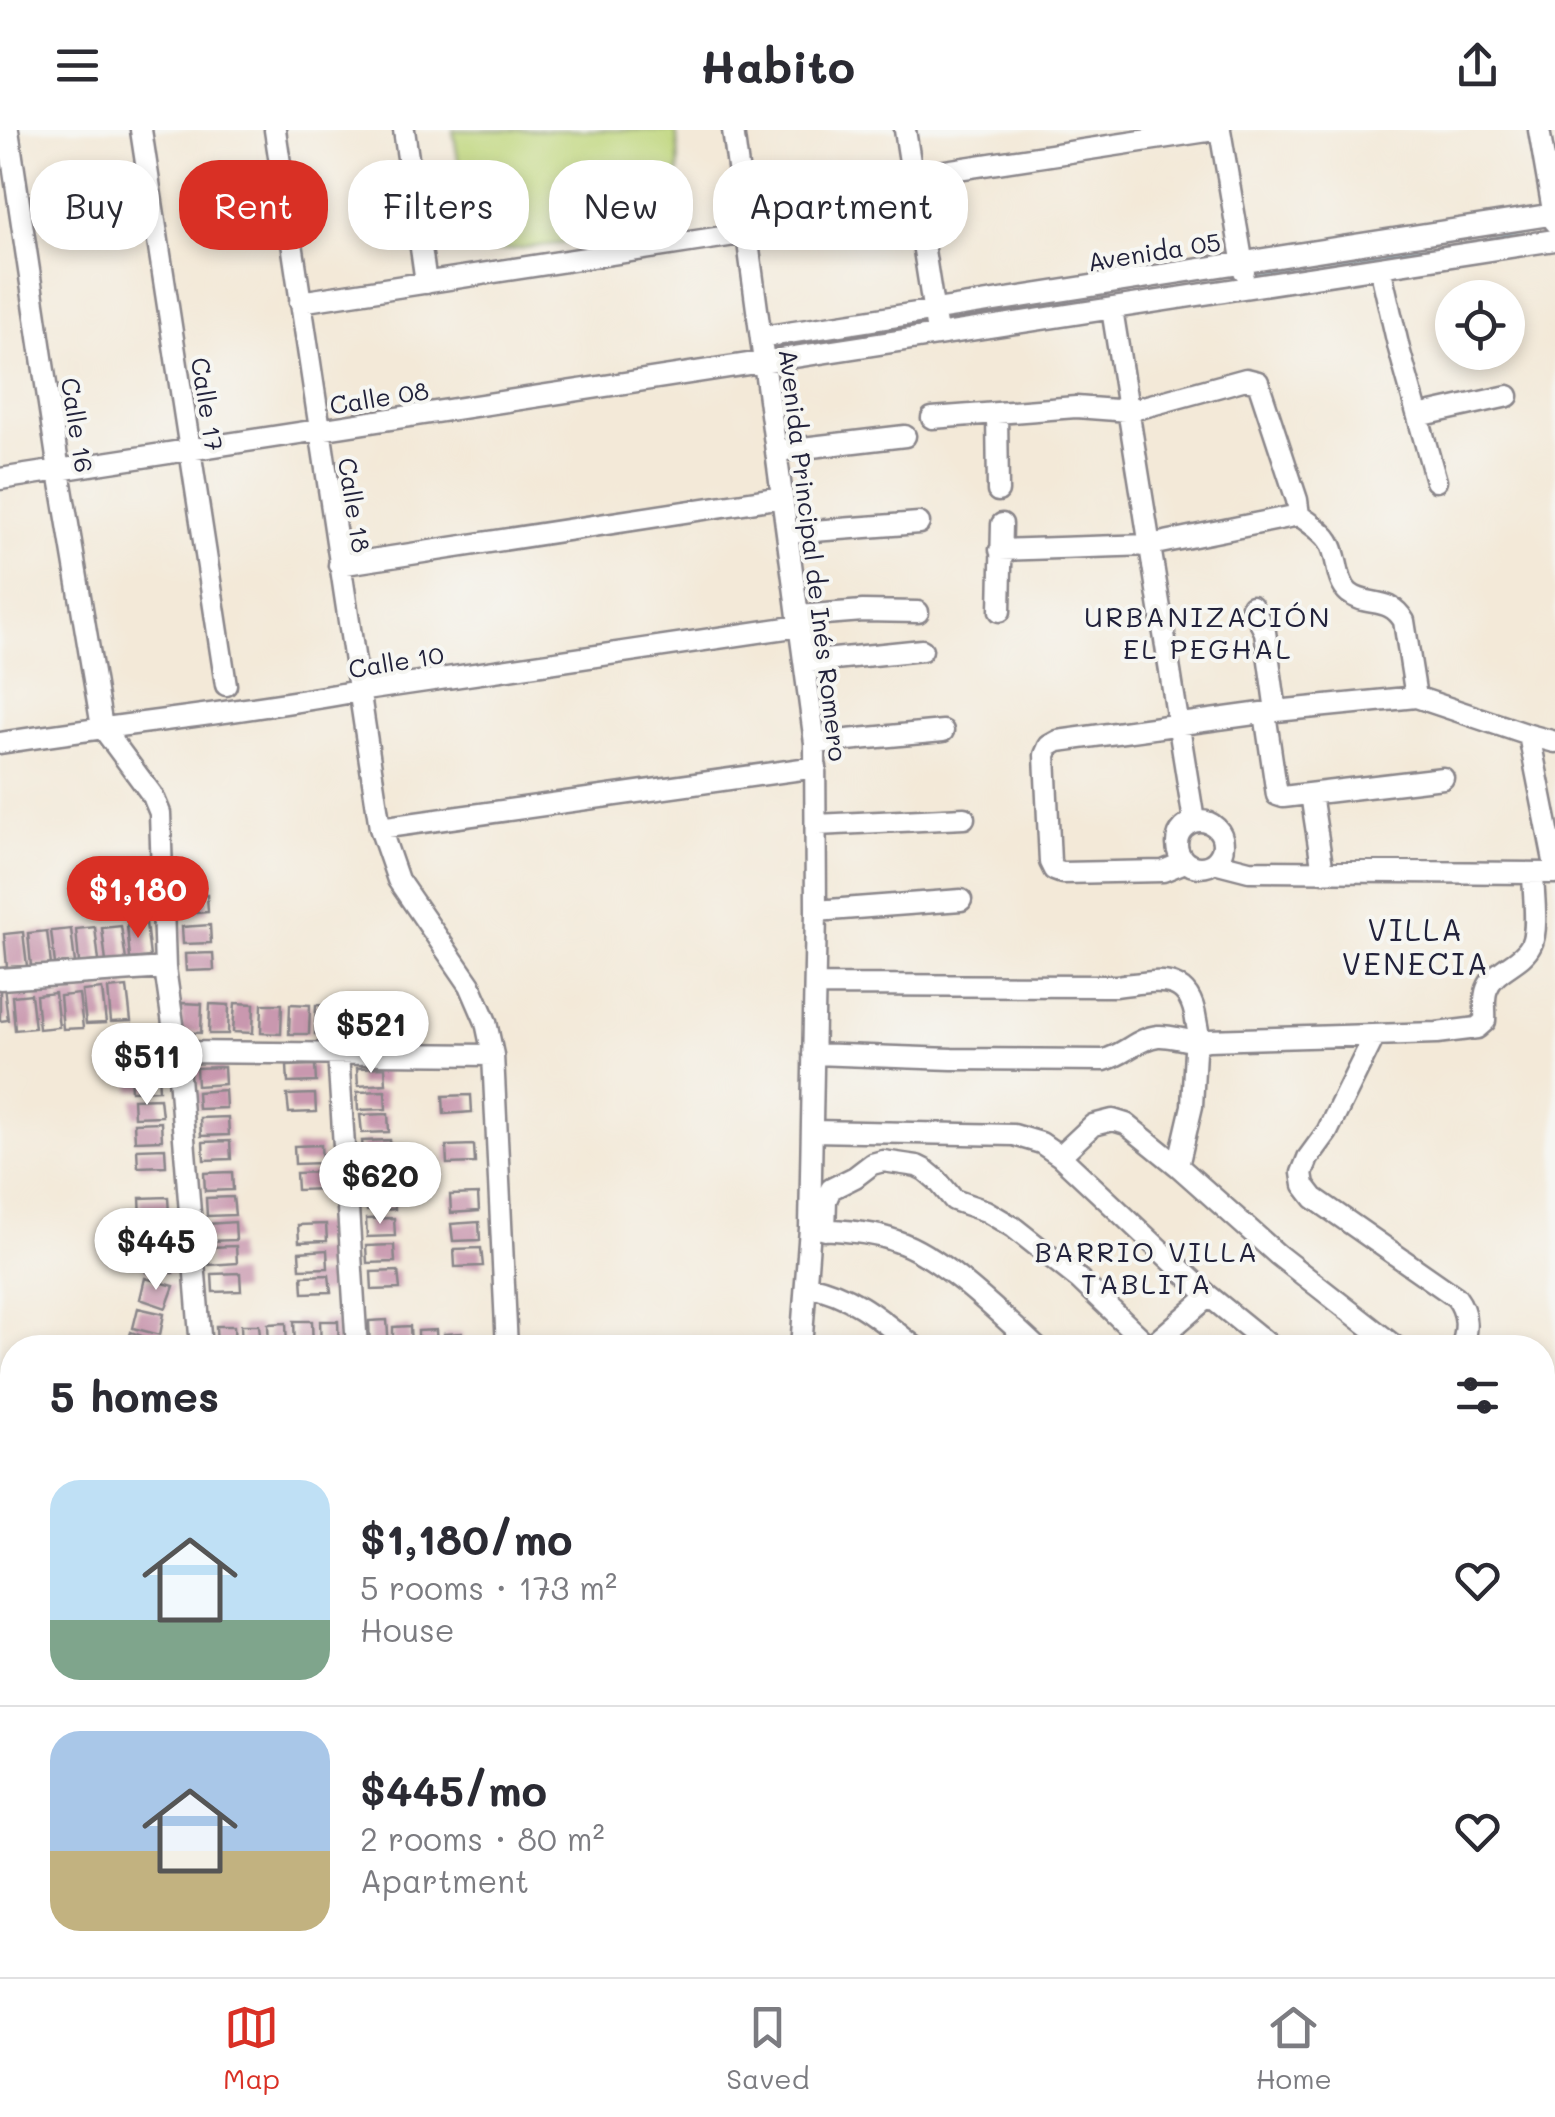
<!DOCTYPE html>
<html lang="en">
<head>
<meta charset="utf-8">
<style>
  :root { --surface:#fff; --page:#f2f2f3; --text:#2b2b33; --muted:#7c7c81; --line:#e1e1e2; --accent:#d93025 }
  body { margin:0; font-family:Mali,sans-serif; background:var(--page); color:var(--text); height:100vh; display:flex; flex-direction:column; font-size:38px; white-space:nowrap }
  * { box-sizing:border-box; margin:0 }
  p { font-size:32px; color:var(--muted) }
  .icon { flex:none; width:55px; height:55px; fill:none; stroke:currentColor; stroke-width:2; stroke-linecap:round; stroke-linejoin:round }
  .map { position:relative; flex:1; overflow:hidden }
  .panel { position:absolute; left:0px; top:1205px; width:1555px; height:642px; display:flex; flex-direction:column; background:var(--surface); border-radius:40px 40px 0 0; box-shadow:0 5px 15px #0003 }
  .panel>* { flex:none }
  .hud { position:absolute; left:30px; top:30px; width:1000px; height:90px; display:flex; gap:20px }
  .fabs { position:absolute; left:1435px; top:150px; display:grid; gap:20px }
  .fabs a { display:grid; place-items:center; width:90px; height:90px; border-radius:50%; background:var(--surface); box-shadow:0 5px 15px #0003; font-size:50px }
  .price { position:absolute; translate:-50% -85px; padding:0 22px; border-radius:35px; background:#fff; color:#222; font-size:32px; line-height:65px; filter:drop-shadow(0 2px 5px #0008) }
  .price::after { content:''; position:absolute; left:50%; top:60px; width:30px; height:22px; margin-left:-15px; background:inherit; clip-path:polygon(0 0,100% 0,50% 100%) }
  .price.selected { background:var(--accent); color:#fff }
  ul { padding:0; list-style:none }
  li { display:flex; align-items:center; gap:30px; height:250px; padding:0 50px }
  li+li { border-top:2px solid var(--line) }
  li span { display:grid; place-items:center; flex:none; width:280px; height:200px; border-radius:30px; color:#555 }
  li>.icon { margin-inline-start:auto }
  span .icon { width:120px; height:120px; fill:#fffc; stroke-width:1 }
  li b { font-size:42px }
  h2 { display:flex; justify-content:space-between; align-items:center; height:120px; padding:0 50px; font-size:42px }
  .pill { padding:0 35px; border-radius:40px; background:var(--surface); box-shadow:0 5px 15px #0003; font-size:35px; line-height:90px }
  .pill.selected { background:var(--accent); color:#fff }
  header { display:flex; justify-content:space-between; align-items:center; height:130px; padding:0 50px; background:var(--surface); font-size:45px; font-weight:700 }
  .tab-bar { display:flex; justify-content:space-around; align-items:center; height:140px; border-top:2px solid var(--line); background:var(--surface); font-size:28px; color:var(--muted) }
  .tab-bar a { display:grid; justify-items:center; gap:5px }
  .tab-bar .selected { color:var(--accent) }
  .map>svg:first-child { display:block }
</style>
</head>
<body>
<header><svg class="icon" aria-label="menu" viewBox="0 0 24 24"><path d="M4 6h16M4 12h16M4 18h16"/></svg>Habito<svg class="icon" aria-label="share" viewBox="0 0 24 24"><path d="M12 15V3M7 8l5-5 5 5M5 13v7h14v-7"/></svg></header>
<div class="map">
<svg width="1555" height="1847" viewBox="0 0 1555 1847">
  <rect width="100%" height="100%" fill="#f6f6f2"/>
  <filter id="ink" filterUnits="userSpaceOnUse"><feTurbulence type="fractalNoise" baseFrequency=".01" numOctaves="2"/><feDisplacementMap in="SourceGraphic" scale="20" xChannelSelector="R" yChannelSelector="G"/><feConvolveMatrix kernelMatrix="1 2 1 2 8 2 1 2 1" color-interpolation-filters="sRGB"/></filter>
  <filter id="wash" filterUnits="userSpaceOnUse"><feTurbulence type="fractalNoise" baseFrequency=".0048" numOctaves="4" result="noise"/><feDisplacementMap in="SourceGraphic" scale="40" xChannelSelector="R" yChannelSelector="G"/><feGaussianBlur stdDeviation="2.25" result="paint"/><feColorMatrix in="noise" values="0 0 0 0 0 0 0 0 0 0 0 0 0 0 0 0 0 1.4 0 .05"/><feComposite in="paint" operator="in"/></filter>
  <g filter="url(#wash)">
    <rect width="100%" height="100%" fill="#f3e9d8"/>
    <!-- grass -->
    <path fill="#bed579" stroke="#707c5a" stroke-width="2.5" d="M453,0H676C681,34 682,81 645,99C625,109 599,109 576,112C542,116 508,120 474,123Z"/>
    <g fill="none" stroke-linecap="round" stroke-linejoin="round">
      <!-- stream -->
      <path stroke="#43a9c3" stroke-width="5" d="M1435,115L1535,100
        M1386,123L1430,116
        M1263,144L1381,124
        M1180,157L1223,150
        M1130,164L1174,157
        M1037,178L1124,164
        M956,191L1031,179
        M793,217L917,198
        M0,1563L12,1556
        M1537,1835L1555,1843"/>
    </g>
    <g id="blocks">
      <!-- building -->
      <path fill="#c998af" d="M207,765L208,782L180,784L179,766Z
        M146,793L150,827L130,829L127,795Z
        M210,795L211,813L183,814L182,797Z
        M121,796L126,830L106,832L102,798Z
        M95,797L99,831L79,833L76,799Z
        M71,799L75,833L55,834L51,801Z
        M47,801L51,835L31,836L28,803Z
        M23,802L27,836L7,837L4,804Z
        M213,823L214,840L186,841L185,824Z
        M4,856L8,890L0,891V857Z
        M127,857L131,891L111,892L108,859Z
        M102,859L106,893L86,894L82,861Z
        M55,863L59,897L39,899L36,865Z
        M31,864L35,898L15,900L12,866Z
        M79,864L83,898L63,899L60,866Z
        M182,873L202,874L201,903L181,902Z
        M235,873L254,874L253,903L233,902Z
        M210,874L229,875L228,904H209Z
        M262,874H282L281,904L261,903Z
        M290,874L310,875L309,904H289Z
        M316,875L335,876L334,905L315,904Z
        M375,879L395,880L393,909L374,908Z
        M156,916L158,934L130,935L129,917Z
        M315,935L316,952L288,953L287,936Z
        M224,937L225,954L197,956L196,938Z
        M385,937L386,954L358,956L357,938Z
        M158,942L159,960L131,961L130,943Z
        M225,960L226,978L198,979L197,962Z
        M385,961L386,979L358,980L357,962Z
        M315,964L316,982L289,983L287,965Z
        M471,965L472,982L444,984L443,966Z
        M160,968L162,986L134,987L133,969Z
        M388,984L389,1002L362,1003L360,985Z
        M228,987L229,1005L201,1006L200,988Z
        M161,992L162,1010L135,1011L134,993Z
        M390,1010L391,1027L364,1028L362,1011Z
        M230,1011L231,1029L204,1030L203,1012Z
        M321,1015L322,1033L295,1034L294,1016Z
        M474,1015L475,1033L447,1034L446,1016Z
        M165,1018L166,1036L138,1037L137,1019Z
        M391,1036L392,1053L365,1055L364,1037Z
        M232,1042L233,1060L205,1061L204,1043Z
        M324,1042L325,1059L297,1060L296,1043Z
        M394,1062L395,1079L367,1081L366,1063Z
        M478,1064L479,1081L451,1083L450,1065Z
        M168,1067L169,1085L141,1086L140,1068Z
        M233,1067L235,1085L207,1086L206,1068Z
        M394,1088L395,1106L367,1107L366,1089Z
        M170,1090L171,1108L144,1109L142,1091Z
        M235,1092L236,1110L208,1111L207,1094Z
        M479,1092L480,1110L453,1111L451,1094Z
        M326,1094L327,1111L299,1112L298,1095Z
        M394,1115L395,1132L367,1133L366,1116Z
        M236,1116L237,1133L209,1135L208,1117Z
        M481,1118L483,1136L455,1137L454,1119Z
        M172,1120L173,1143L146,1142L145,1121Z
        M327,1120L328,1138L300,1139L299,1122Z
        M398,1141L400,1159L372,1160L371,1142Z
        M240,1143L241,1161L213,1162L212,1144Z
        M329,1145L331,1162L303,1163L302,1146Z
        M145,1148L174,1156L166,1178L140,1169Z
        M138,1178L164,1184L160,1205L133,1198Z
        M387,1190L389,1218H370L369,1191Z
        M294,1191H312L313,1218H295Z
        M320,1191H338L339,1218H321Z
        M286,1193L287,1218H269L268,1194Z
        M241,1195H259L261,1218H242Z
        M216,1196H234L235,1218H217Z
        M410,1196L411,1218H393V1197Z
        M436,1200L437,1218H418V1201Z
        M131,1202L158,1212L157,1218H126Z
        M462,1203V1218H444V1204Z
        M469,1210H487V1218H469Z"/>
    </g>
  </g>
  <g filter="url(#ink)">
    <use href="#blocks" fill-opacity="0" stroke="#8a868a" stroke-width="2.5"/>
    <g fill="none" stroke-linecap="round" stroke-linejoin="round">
      <!-- minor casing -->
      <g stroke="#8a868a" stroke-width="25">
        <path id="minor" d="M8,0L59,341L102,597L153,666L160,683L165,838L177,922L201,1218
          M141,0L226,555
          M275,0L380,698L398,750L470,855L486,892L493,925L507,1218
          M404,0L426,153
          M733,0L815,613L816,781L810,1098L801,1218
          M905,0L936,196
          M1220,0L1244,141
          M1539,0L1555,92
          M912,46L1214,0
          M1380,137L1399,219L1436,351
          M300,172L748,103
          M1112,179L1194,691
          M762,207L1555,84
          M997,283L998,361
          M1418,286L1508,266
          M932,288L1076,277L1129,281L1246,249L1258,252L1297,370L1299,385C1309,393 1322,400 1329,411C1339,426 1335,451 1349,463C1367,478 1389,465 1404,491L1416,567
          M777,321L905,306
          M0,349L1555,110
          M787,403L919,393
          M1000,420L1150,415L1299,385
          M339,435L782,367
          M1252,476L1265,502L1276,581
          M1000,481L1002,394
          M799,486L863,481L918,482
          M805,532L922,520
          M1265,583L1277,665L1283,667L1443,648
          M1529,605L1555,736
          M0,613C119,594 240,583 358,561L800,496
          M815,613L943,601
          M1311,664L1323,742
          M1177 714a23 23 0 1 1 46 0a23 23 0 1 1-46 0Z
          M816,695L964,688
          M380,698L816,637
          M1185,732L1163,741L1062,743L1054,740L1050,732L1045,625L1049,616L1058,611L1276,581L1416,567L1529,605L1555,612
          M1214,732L1249,741L1555,743
          M816,781L961,770
          M0,849L165,838
          M815,855L1116,856C1155,852 1189,840 1196,890C1198,901 1201,910 1195,921L1192,976L1178,1036
          M1375,905L1327,1002L1308,1028L1302,1043L1304,1055L1314,1068L1456,1167C1468,1183 1468,1199 1461,1218
          M177,922L493,925
          M338,923L357,1218
          M813,924L952,929L1104,930C1124,925 1138,908 1158,906C1176,905 1192,915 1208,910L1437,903L1477,898L1485,891C1486,881 1483,869 1487,859C1495,838 1522,834 1531,815C1539,799 1533,762 1533,743
          M812,1001L1014,1005L1041,1013L1060,1026L1209,1166L1273,1218
          M1060,1026L1093,995L1113,990L1126,994L1178,1036L1278,1125L1397,1218
          M812,1098C840,1101 869,1101 896,1111C942,1126 1000,1184 1037,1218
          M825,1100L826,1070L831,1059L855,1047L872,1034L883,1031L917,1036L925,1040L937,1050L954,1070L986,1081L1013,1097L1080,1150L1151,1218
          M807,1155C854,1165 880,1189 916,1218
          M1149,1218L1209,1166
          M0,1451L12,1441
          M1542,1617L1555,1618
          M1542,1694L1555,1695
          M0,1811L12,1817
          M49,1835L75,1847
          M730,1835L756,1847
          M1397,1835L1422,1847
          M389,1847L395,1835
          M588,1847L594,1835
          M943,1847L949,1835
          M1120,1847L1126,1835
          M1296,1847L1301,1835"/>
      </g>
      <!-- minor -->
      <use href="#minor" stroke="#fff" stroke-width="20"/>
    </g>
  </g>
  <g text-anchor="middle" dominant-baseline="central" stroke-width="8" stroke-linejoin="round" paint-order="stroke">
    <!-- street labels -->
    <g font-size="25" fill="#22223b" stroke="#f6f6f2">
      <text transform="translate(1154 121) rotate(-9)">Avenida 05</text>
      <text transform="translate(379 267) rotate(-9)">Calle 08</text>
      <text transform="translate(208 274) rotate(81)">Calle 17</text>
      <text transform="translate(78 295) rotate(81)">Calle 16</text>
      <text transform="translate(355 375) rotate(81)">Calle 18</text>
      <text transform="translate(814 425) rotate(83)">Avenida Principal de Inés Romero</text>
      <text transform="translate(396 531) rotate(-9)">Calle 10</text>
    </g>
    <!-- neighbourhood labels -->
    <g font-size="28" letter-spacing="2.5" fill="#22223b" stroke="#f6f6f2">
      <text x="1208" y="486">URBANIZACIÓN<tspan x="1208" dy="32">EL PEGHAL</tspan></text>
      <text x="1147" y="1121">BARRIO VILLA<tspan x="1147" dy="32">TABLITA</tspan></text>
    </g>
    <!-- quarter labels -->
    <g font-size="30" letter-spacing="2.5" fill="#22223b" stroke="#f6f6f2">
      <text x="1416" y="799">VILLA<tspan x="1416" dy="34">VENECIA</tspan></text>
    </g>
  </g>
</svg>
<div class="fabs">
<a><svg class="icon" aria-label="locate" viewBox="0 0 24 24"><circle cx="12" cy="12" r="6"/><path d="M12 2v4M12 18v4M2 12h4M18 12h4"/></svg></a>
</div>
<b class="price selected" style="left:138px;top:811px">$1,180</b>
<b class="price" style="left:371px;top:946px">$521</b>
<b class="price" style="left:147px;top:978px">$511</b>
<b class="price" style="left:380px;top:1097px">$620</b>
<b class="price" style="left:156px;top:1163px">$445</b>
<div class="hud">
<a class="pill">Buy</a>
<a class="pill selected">Rent</a>
<a class="pill">Filters</a>
<a class="pill">New</a>
<a class="pill">Apartment</a>
</div>
<section class="panel">
<h2>5 homes<svg class="icon" aria-label="filters" viewBox="0 0 24 24"><path d="M4 7h16M4 17h16"/><circle cx="9" cy="7" r="2"/><circle cx="15" cy="17" r="2"/></svg></h2>
<ul>
<li><span style="background:linear-gradient(#bfe0f5 70%,#7fa58c 0)"><svg class="icon" aria-label="home" viewBox="0 0 24 24"><path d="M3 11l9-7 9 7M6 9v11h12V9"/></svg></span><div><b>$1,180/mo</b><p>5 rooms · 173 m²</p><p>House</p></div><svg class="icon" aria-label="heart" viewBox="0 0 24 24"><path d="M12 20l-8-8c-3-5 5-10 8-4 3-6 11-1 8 4z"/></svg></li>
<li><span style="background:linear-gradient(#a9c7e8 60%,#c2b280 0)"><svg class="icon" aria-label="home" viewBox="0 0 24 24"><path d="M3 11l9-7 9 7M6 9v11h12V9"/></svg></span><div><b>$445/mo</b><p>2 rooms · 80 m²</p><p>Apartment</p></div><svg class="icon" aria-label="heart" viewBox="0 0 24 24"><path d="M12 20l-8-8c-3-5 5-10 8-4 3-6 11-1 8 4z"/></svg></li>
</ul>
</section>
</div>
<nav class="tab-bar">
<a class="selected"><svg class="icon" aria-label="map" viewBox="0 0 24 24"><path d="M3 6l6-2 6 2 6-2v14l-6 2-6-2-6 2zM9 4v14M15 6v14"/></svg>Map</a>
<a><svg class="icon" aria-label="saved" viewBox="0 0 24 24"><path d="M7 4h10v16l-5-4-5 4z"/></svg>Saved</a>
<a><svg class="icon" aria-label="home" viewBox="0 0 24 24"><path d="M3 11l9-7 9 7M6 9v11h12V9"/></svg>Home</a>
</nav>
</body>
</html>
